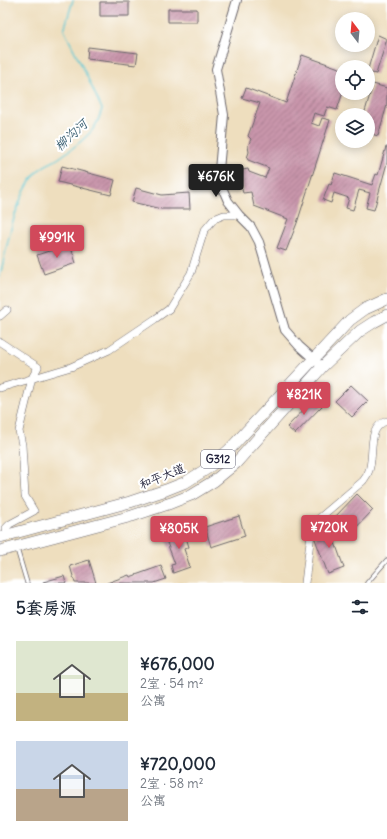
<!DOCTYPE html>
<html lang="zh">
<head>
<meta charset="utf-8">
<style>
  :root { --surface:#fff; --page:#f6f6f7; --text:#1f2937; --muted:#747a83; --accent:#d1495b }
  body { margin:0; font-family:Delius,"LXGW WenKai TC",sans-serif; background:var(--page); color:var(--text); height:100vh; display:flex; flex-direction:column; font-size:15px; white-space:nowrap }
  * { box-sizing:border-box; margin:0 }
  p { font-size:13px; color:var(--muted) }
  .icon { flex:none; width:22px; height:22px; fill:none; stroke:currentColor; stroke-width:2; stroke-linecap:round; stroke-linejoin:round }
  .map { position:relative; height:583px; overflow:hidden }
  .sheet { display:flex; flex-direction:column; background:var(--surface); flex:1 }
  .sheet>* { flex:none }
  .needle { width:26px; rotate:344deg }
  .controls { position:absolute; left:335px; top:12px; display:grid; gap:8px }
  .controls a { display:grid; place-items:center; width:40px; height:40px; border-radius:50%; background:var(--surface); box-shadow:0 2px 10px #0003; font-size:20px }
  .price { position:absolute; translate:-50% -34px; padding:0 9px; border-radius:4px; background:var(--accent); color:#fff; font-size:13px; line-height:26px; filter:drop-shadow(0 1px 2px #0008) }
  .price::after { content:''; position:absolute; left:50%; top:24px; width:12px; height:9px; margin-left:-6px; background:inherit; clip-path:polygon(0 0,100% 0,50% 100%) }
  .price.on { background:#222; color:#fff }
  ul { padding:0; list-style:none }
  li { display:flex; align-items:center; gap:12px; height:100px; padding:0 16px }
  li span { display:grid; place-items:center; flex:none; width:112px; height:80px; border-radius:0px; color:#555 }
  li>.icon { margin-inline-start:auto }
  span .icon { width:48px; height:48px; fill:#fffc; stroke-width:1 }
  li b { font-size:17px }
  h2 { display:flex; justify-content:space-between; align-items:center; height:48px; padding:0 16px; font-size:17px }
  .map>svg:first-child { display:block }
</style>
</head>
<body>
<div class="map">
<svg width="387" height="583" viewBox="0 0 387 583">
  <defs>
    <pattern id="building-hatch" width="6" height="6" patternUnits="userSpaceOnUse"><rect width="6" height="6" fill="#c995ab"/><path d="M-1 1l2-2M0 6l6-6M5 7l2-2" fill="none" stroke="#a3798c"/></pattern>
  </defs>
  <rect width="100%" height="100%" fill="#fff"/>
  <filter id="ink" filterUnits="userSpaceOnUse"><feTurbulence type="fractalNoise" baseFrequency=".025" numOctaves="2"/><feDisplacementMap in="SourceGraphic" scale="8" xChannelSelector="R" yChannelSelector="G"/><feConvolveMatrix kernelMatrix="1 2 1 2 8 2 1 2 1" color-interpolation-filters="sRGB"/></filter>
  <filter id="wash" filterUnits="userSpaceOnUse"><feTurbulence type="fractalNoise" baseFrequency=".012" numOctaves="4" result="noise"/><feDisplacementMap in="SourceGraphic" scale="16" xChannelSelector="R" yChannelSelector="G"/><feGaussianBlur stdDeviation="0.9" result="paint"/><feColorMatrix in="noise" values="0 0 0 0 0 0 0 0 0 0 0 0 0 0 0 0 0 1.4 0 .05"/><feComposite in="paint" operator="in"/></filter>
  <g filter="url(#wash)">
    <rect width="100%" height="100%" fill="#eedebe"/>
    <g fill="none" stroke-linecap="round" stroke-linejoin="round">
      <!-- stream -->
      <path stroke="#5cc8d3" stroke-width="1.5" d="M0,276C8,243 14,200 36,173C44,164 50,164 59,158C69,151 89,137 95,126C98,122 100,115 102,109L84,70L64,30L73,0"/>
    </g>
    <g id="blocks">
      <!-- building -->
      <path fill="url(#building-hatch)" d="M100,2H129V16H100Z
        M168,9H197V22H168Z
        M378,35L387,39L376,74L368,72V69Z
        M88,47L138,53L136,65L87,59Z
        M302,55L342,69V95L337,110L327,107L324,116L314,113L311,123L319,126L322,118L330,120L297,223L286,251L277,248L288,219L254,206L251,192L243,193L237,171L248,169L249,172L265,178L269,168L248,160L247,158L249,152L248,146L251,139L248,136L260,103L242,98L246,88L286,103Z
        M373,84L387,88V105L378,136L368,133V115H364Z
        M386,147H387V163L374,210L366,208L370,193L359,190L353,210L346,208L349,198L334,193L331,203L323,200L329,184L331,185L335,173L372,185L376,174L378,175Z
        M62,166L115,180L111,195L58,182Z
        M136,188L162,195L189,193L190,209H161L132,202Z
        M70,244L76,263L44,274L37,255Z
        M351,385L368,401L352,417L335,401Z
        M314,399L322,406L295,434L287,427Z
        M357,494L373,510L350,534L334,518Z
        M239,516L245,536L211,547L205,527Z
        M327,520L344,568L328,574L315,539L316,536L322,533L319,527L320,524Z
        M183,528L189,547L184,549L190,567L173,573L171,565L175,564L166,540L174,537L172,532Z
        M89,560L96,583H75L70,566Z
        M161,566L166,579L154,583H107L129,575L130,577Z
        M64,576L66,583H43V582Z"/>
    </g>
  </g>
  <g filter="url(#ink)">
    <use href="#blocks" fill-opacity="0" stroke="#696469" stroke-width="1"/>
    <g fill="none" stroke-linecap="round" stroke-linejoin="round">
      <!-- service casing -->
      <g stroke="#696469" stroke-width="5">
        <path id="service" d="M17,549L27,583
          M367,583L387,560"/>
      </g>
      <!-- minor casing -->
      <g stroke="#696469" stroke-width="8">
        <path id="minor" d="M0,316L7,310
          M0,342L38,367L32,378L19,431L22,445L25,496L34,511L10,524L6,528L8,535
          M0,388L71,367L109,350L155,319L169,309L191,273L204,231L214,219L224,215H239
          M305,583L311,533L316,521L363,481C364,479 367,476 368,473C376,457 365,427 387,421"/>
      </g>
      <!-- tertiary casing -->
      <g stroke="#696469" stroke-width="10">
        <path id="tertiary" d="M237,0L216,69L224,115L219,170L221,185L228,201L239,215L251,227L259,242L285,330L299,346L317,362"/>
      </g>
      <!-- trunk casing -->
      <g stroke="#696469" stroke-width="12">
        <path id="trunk" d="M0,537L130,502L166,490L186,482L208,468L229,450L350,320L365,309L387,299
          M0,551L132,516L171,503L191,495L214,481L236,463L322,367L360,331L374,322L387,315"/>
      </g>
      <!-- service -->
      <use href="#service" stroke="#fff" stroke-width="3.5"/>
      <!-- minor -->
      <use href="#minor" stroke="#fff" stroke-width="7"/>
      <!-- tertiary -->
      <use href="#tertiary" stroke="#fff" stroke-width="8"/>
      <!-- trunk -->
      <use href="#trunk" stroke="#fff" stroke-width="11"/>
    </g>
  </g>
  <g text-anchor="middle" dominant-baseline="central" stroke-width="4" stroke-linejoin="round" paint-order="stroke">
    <!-- shield labels -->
    <rect fill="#fff" stroke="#646476" stroke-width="1" x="201" y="450" width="34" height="18" rx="3"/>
    <g font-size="11" font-weight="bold" fill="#22223b">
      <text x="218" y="459">G312</text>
    </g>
    <!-- street labels -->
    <g font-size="12" fill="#22223b" stroke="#fff">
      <text transform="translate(162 476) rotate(-22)">和平大道</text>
    </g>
    <!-- water labels -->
    <g font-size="13" font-style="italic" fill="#365c70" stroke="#fff">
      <text transform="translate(71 135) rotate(-42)">柳沟河</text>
    </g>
  </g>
</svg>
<div class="controls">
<a><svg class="needle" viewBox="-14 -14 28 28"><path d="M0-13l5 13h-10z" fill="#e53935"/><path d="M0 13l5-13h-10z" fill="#747a83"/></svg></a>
<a><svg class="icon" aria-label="locate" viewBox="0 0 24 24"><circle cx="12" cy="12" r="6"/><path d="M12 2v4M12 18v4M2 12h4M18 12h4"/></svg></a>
<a><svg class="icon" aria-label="layers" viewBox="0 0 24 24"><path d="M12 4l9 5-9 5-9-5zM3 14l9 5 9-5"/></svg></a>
</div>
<b class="price on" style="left:216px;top:198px">¥676K</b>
<b class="price" style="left:57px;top:259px">¥991K</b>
<b class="price" style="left:304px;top:416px">¥821K</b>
<b class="price" style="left:329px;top:549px">¥720K</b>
<b class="price" style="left:179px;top:550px">¥805K</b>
</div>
<section class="sheet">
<h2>5套房源<svg class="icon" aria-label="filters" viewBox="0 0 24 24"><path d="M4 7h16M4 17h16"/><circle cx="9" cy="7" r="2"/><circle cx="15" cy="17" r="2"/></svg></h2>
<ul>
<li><span style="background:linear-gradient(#dfe7d0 65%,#c2b280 0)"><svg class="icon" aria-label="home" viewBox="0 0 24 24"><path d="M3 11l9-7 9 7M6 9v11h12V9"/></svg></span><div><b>¥676,000</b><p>2室 · 54 m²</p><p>公寓</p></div></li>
<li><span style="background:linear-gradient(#c9d6e8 60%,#b9a48a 0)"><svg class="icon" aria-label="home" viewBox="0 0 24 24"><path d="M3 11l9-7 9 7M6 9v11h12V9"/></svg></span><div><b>¥720,000</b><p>2室 · 58 m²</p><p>公寓</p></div></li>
</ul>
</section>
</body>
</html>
